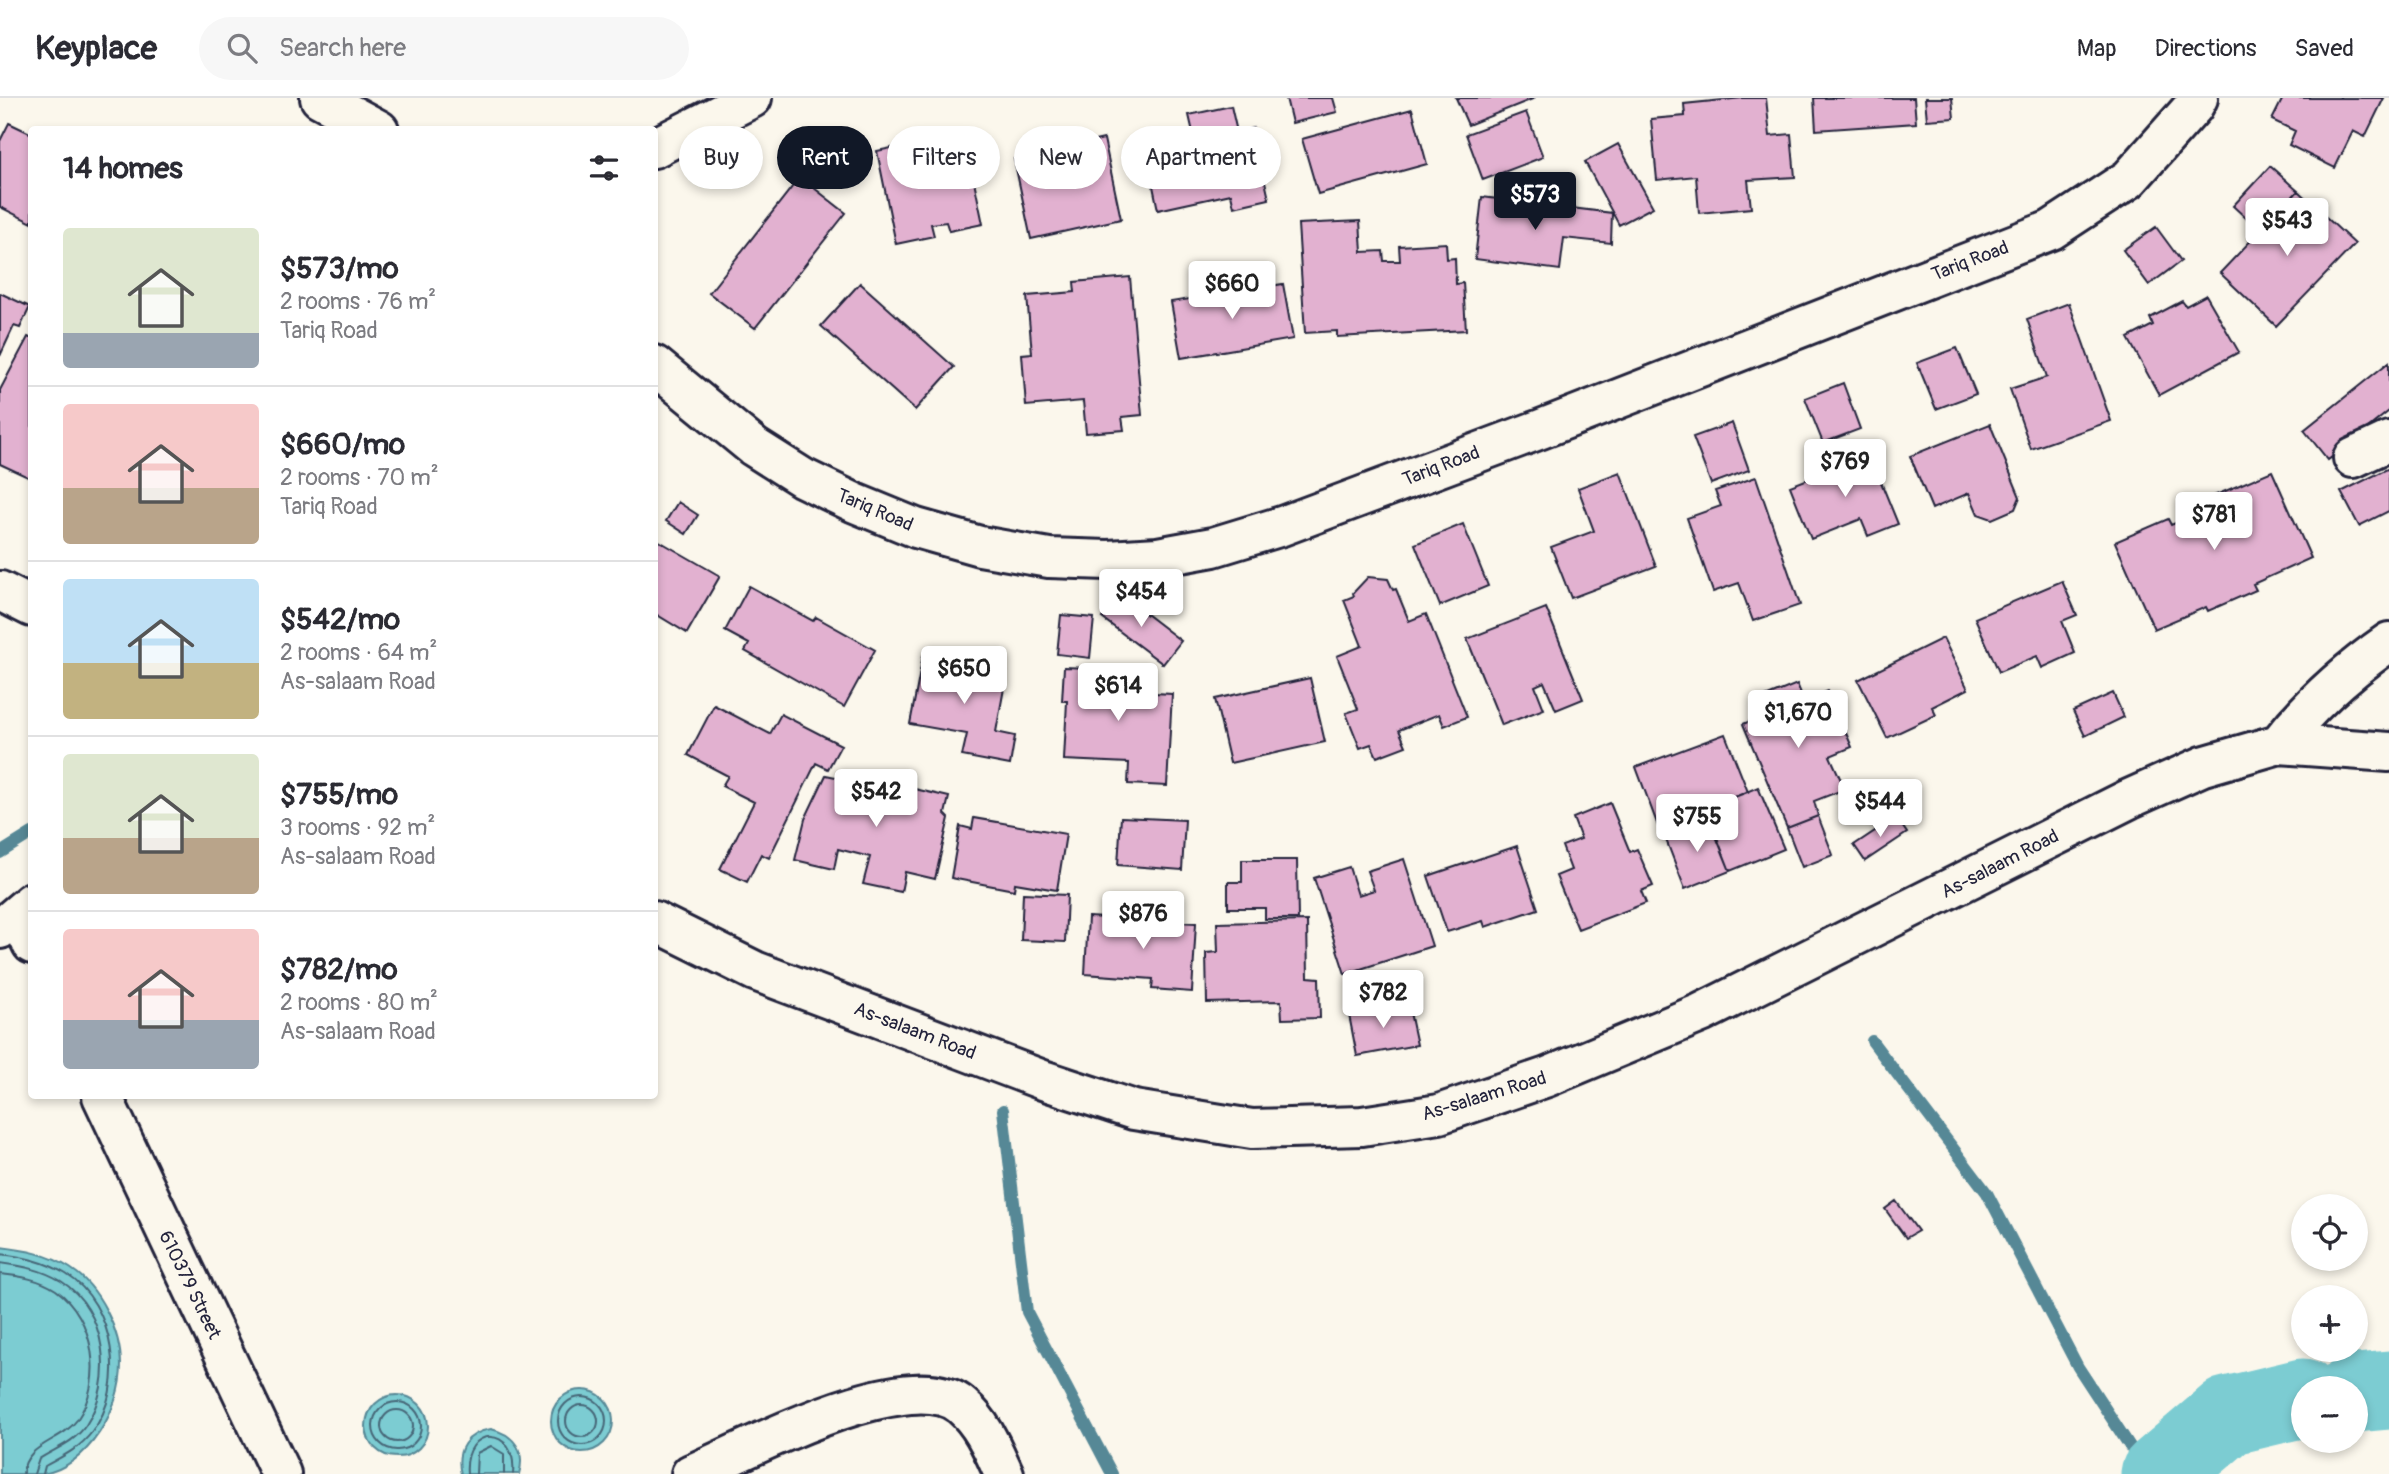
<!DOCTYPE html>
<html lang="en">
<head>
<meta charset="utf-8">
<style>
  :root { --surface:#fff; --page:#f7f7f7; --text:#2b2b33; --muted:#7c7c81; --line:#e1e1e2; --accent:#111827 }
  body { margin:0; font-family:Pangolin,sans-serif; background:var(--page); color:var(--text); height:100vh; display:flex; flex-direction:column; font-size:26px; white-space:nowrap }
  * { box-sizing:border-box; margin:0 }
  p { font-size:23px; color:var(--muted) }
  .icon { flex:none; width:38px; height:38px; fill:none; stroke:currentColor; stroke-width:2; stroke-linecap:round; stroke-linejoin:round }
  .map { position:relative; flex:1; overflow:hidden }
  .panel { position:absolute; left:28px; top:28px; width:630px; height:973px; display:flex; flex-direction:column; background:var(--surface); border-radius:7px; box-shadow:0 4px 10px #0003 }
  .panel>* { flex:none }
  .guide { position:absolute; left:679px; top:28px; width:665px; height:63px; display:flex; gap:14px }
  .buttons { position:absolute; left:2291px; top:1096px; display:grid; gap:14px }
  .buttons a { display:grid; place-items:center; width:77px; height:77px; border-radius:50%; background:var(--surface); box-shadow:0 4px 10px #0003; font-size:35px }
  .price { position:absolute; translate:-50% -60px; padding:0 16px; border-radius:7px; background:#fff; color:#222; font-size:23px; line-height:46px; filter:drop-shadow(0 2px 4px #0008) }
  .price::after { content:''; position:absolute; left:50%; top:42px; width:21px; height:16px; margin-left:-10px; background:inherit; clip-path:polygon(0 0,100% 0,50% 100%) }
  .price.active { background:var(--accent); color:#fff }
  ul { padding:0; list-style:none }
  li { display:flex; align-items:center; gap:21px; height:175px; padding:0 35px }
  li+li { border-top:2px solid var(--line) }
  li span { display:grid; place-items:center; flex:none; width:196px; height:140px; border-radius:7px; color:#555 }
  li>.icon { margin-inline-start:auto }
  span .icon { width:84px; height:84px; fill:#fffc; stroke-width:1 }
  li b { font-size:30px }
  h2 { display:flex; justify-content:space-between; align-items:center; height:84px; padding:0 35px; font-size:30px }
  .chip { padding:0 24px; border-radius:32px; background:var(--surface); box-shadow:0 4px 10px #0003; font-size:24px; line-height:63px }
  .chip.active { background:var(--accent); color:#fff }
  header { display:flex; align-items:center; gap:42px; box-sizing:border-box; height:98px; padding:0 35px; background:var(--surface); border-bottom:2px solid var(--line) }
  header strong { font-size:33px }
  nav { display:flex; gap:38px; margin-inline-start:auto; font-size:24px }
  .search { width:490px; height:63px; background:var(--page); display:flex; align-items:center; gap:18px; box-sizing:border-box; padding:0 24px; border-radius:38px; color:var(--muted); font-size:26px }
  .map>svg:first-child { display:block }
</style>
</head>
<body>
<header>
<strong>Keyplace</strong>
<div class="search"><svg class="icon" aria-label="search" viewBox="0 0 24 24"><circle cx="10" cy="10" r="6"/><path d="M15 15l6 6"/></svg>Search here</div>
<nav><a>Map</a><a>Directions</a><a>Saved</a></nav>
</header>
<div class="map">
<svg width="2389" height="1376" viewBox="0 0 2389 1376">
  <rect width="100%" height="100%" fill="#fbf7ec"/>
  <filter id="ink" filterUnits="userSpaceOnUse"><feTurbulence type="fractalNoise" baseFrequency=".0143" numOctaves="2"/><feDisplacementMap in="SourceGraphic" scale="14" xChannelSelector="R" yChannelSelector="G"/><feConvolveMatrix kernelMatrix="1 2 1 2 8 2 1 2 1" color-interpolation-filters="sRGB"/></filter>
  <g filter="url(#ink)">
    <!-- water -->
    <path fill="#7bccd2" stroke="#578896" stroke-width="2" d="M0,1149C26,1152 48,1156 70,1170C99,1188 121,1233 121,1267C121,1311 89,1367 43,1376C30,1376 13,1376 0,1376Z
      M551 1323a31 31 0 1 1 62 0a31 31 0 1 1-62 0Z
      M366 1328a31 31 0 1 1 62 0a31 31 0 1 1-62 0Z
      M491,1331C514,1336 526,1353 519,1376H461C455,1352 466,1335 491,1331Z"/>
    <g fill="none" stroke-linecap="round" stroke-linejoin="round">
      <!-- shore -->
      <path stroke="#466677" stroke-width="2" d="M0,1156C24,1159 44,1163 66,1176C115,1206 127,1289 92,1334C79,1351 63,1358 45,1368L43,1376
        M0,1165C22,1168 41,1171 61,1183C107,1212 115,1283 86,1327C74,1345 56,1350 39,1361L34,1376
        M0,1176C20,1178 39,1181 56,1192C95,1220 104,1283 77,1322C61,1344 24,1346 23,1376
        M558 1323a24 24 0 1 1 48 0a24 24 0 1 1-48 0Z
        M373 1328a24 24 0 1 1 48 0a24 24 0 1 1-48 0Z
        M566 1323a16 16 0 1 1 32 0a16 16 0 1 1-32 0Z
        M381 1328a16 16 0 1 1 32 0a16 16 0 1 1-32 0Z
        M467,1376C463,1326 518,1327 513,1376
        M476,1376L477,1355L491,1348L504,1356V1376"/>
      <!-- stream -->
      <path stroke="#578896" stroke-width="12" d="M0,755L32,735
        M1872,943L1987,1095L2078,1269L2148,1376
        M1003,1012L1027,1214L1112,1376"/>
      <!-- river -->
      <path stroke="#7bccd2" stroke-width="79" d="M2356,1295L2389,1292
        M2160,1376L2228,1318L2303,1300"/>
    </g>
    <!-- building -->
    <path fill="#e2b1d0" stroke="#22223b" stroke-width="2" d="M1286,0H1333L1337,14L1292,25Z
      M1456,0H1535L1468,27Z
      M1743,0H1766L1770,38L1791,36L1795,79L1748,82L1751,110L1699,115L1696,78L1657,82L1651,21L1685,18L1684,6Z
      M1814,0H1914L1916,25L1816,32Z
      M1925,0H1952L1954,20L1927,22Z
      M2283,0H2384L2365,39L2353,33L2335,70L2289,47L2295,33L2272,22Z
      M1231,8L1237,34L1253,30L1269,101L1234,109L1231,96L1158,112L1147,59L1162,56L1161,51L1195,43L1189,17Z
      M1412,11L1427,66L1318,96L1302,41Z
      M1526,14L1543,59L1483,82L1466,36Z
      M9,25L32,36V125L0,109V43Z
      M964,35L983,126L949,133L946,124L931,126L934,138L896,146L877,53Z
      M1104,41L1121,121L1031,141L1014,61Z
      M1618,46L1653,109L1619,127L1585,64Z
      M2270,68L2298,93L2261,134L2233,108Z
      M800,79L846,115L755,230L709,195Z
      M2298,93L2355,146L2276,228L2220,175Z
      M1482,99L1612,115L1611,145L1564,140L1560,172L1475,161Z
      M1360,123L1362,154L1383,153L1384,163H1400L1399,148L1446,145L1447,161L1455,160L1456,186L1463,185L1466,232L1337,239V233L1305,235L1298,126Z
      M2156,129L2181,163L2149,187L2123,152Z
      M1130,179L1142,317L1122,319L1124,332L1086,335L1083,303L1026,308L1022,256L1032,255L1027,198L1075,194L1074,184Z
      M860,185L954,269L915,312L821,228Z
      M1283,186L1293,241L1181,260L1171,204Z
      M0,195L30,209L20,230L14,228L0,258Z
      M2206,197L2239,254L2159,297L2128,240L2153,227L2150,220L2182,203L2186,208Z
      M2069,205L2111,323L2031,351L2010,291L2047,279L2027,221Z
      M28,239L32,241V381L0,366V292Z
      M1957,250L1976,296L1936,311L1917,265Z
      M2389,264V313L2328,362L2304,332Z
      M1843,285L1860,331L1823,345L1805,300Z
      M1732,325L1749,372L1711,386L1693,339Z
      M1990,326L2020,399L2015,411L1992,421L1978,416L1969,395L1932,411L1910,358Z
      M1870,357L1898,426L1868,438L1861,421L1811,441L1790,388Z
      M2389,370V413L2359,428L2341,394Z
      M2272,373L2311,460L2253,486L2256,492L2208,513L2206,509L2154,531L2115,444L2168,421L2171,427L2213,409L2209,400Z
      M1620,374L1656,468L1571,500L1551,449L1594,433L1578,390Z
      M1756,379L1800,507L1753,523L1739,485L1713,494L1687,420L1721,408L1715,393Z
      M678,404L698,417L686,436L666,423Z
      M1463,426L1488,488L1440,508L1415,446Z
      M654,440L720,478L687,535L654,515Z
      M1368,479L1388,481L1393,492L1396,491L1409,523L1426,516L1467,619L1444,628L1439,616L1399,632L1406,648L1377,659L1371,646L1360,650L1346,615L1358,611L1337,558L1362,548L1344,502L1354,498L1353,495Z
      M2062,483L2077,517L2062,523L2075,555L2042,570L2037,558L1999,574L1975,520Z
      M749,488L813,523L816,519L875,552L844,609L745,553L749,546L725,533Z
      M1120,496L1181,543L1163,566L1102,520Z
      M1546,510L1583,601L1556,612L1544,584L1535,588L1544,611L1502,627L1467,541Z
      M1061,517L1094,520L1090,560L1057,556Z
      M1943,540L1968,591L1932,609L1936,617L1887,640L1858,582Z
      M923,558L1007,574L996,634L1015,638L1010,667L962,658L967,636L910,626Z
      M1064,569L1113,571V579L1155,582V595L1172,596L1167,688L1128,686L1129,665L1064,662L1067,603H1062Z
      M1310,580L1325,644L1230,665L1215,601Z
      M1797,586L1804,603L1828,593L1852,649L1830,658L1845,691L1814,703L1818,718L1787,730L1743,626L1760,619L1753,604Z
      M2113,595L2124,619L2085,638L2073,613Z
      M714,607L770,636L781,616L841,647L828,671L816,665L769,760L761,756L747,784L720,771L754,704L722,688L728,678L688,657Z
      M1725,636L1748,694L1658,728L1636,669Z
      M826,677L869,686L872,681L949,699L945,716L949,720L935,781L905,774L901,794L863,786L870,759L838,751L834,771L795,762L805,721Z
      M1758,689L1784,751L1730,773L1706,711Z
      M1610,705L1630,754L1637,751L1653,788L1641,793L1646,805L1578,831L1556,778L1571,772L1562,748L1581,741L1573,720Z
      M1818,718L1833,757L1802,769L1787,730Z
      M1121,719L1185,722L1182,772L1118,767Z
      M1896,719L1907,735L1865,763L1854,747Z
      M974,720L1066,736L1057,792L1015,785L1014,792L951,780L960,728L972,731Z
      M1709,721L1730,773L1685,791L1665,739Z
      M1517,748L1538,811L1485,829L1483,823L1447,834L1428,778Z
      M1404,761L1432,848L1345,876L1314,780L1349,769L1358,797L1374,792L1367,773Z
      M1242,762H1297L1298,821H1265V810H1228V784H1242Z
      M1023,795L1067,797L1065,844L1021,842Z
      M1088,819L1196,825L1192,894L1152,891L1153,881L1085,876Z
      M1307,823L1308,879L1319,880L1320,920L1282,921L1281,903L1207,905L1206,855L1218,854L1217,825Z
      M1408,905L1417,947L1357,958L1349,917Z
      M1896,1103L1918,1133L1906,1140L1885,1111Z"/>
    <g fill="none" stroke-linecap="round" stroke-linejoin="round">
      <!-- minor casing -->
      <g stroke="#22223b" stroke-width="44">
        <path id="minor" d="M320,0L379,32
          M654,50L752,0
          M654,267L754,349L803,380L855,405L916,430L980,448L1049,460L1108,462L1158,459L1213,449L1282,428L1541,331L2051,132L2129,81L2193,9L2198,0
          M2353,360L2389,343
          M0,493L32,509
          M2279,646C2311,605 2346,574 2389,544
          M18,817L32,846
          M654,823L755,873L1043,982L1134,1012L1252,1031L1362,1028L1439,1016L1547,979L1701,915L2129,701L2203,668L2279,646L2389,654
          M0,831L32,804
          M102,998L281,1376
          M691,1376C746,1353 911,1263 962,1308C983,1326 993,1352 1004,1376"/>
      </g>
      <!-- minor -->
      <use href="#minor" stroke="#fbf7ec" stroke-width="38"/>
    </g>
  </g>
  <g text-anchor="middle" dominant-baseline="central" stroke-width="7" stroke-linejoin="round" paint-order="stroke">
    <!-- street labels -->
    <g font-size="19" fill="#22223b" stroke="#fbf7ec">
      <text transform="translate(1970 163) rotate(-21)">Tariq Road</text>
      <text transform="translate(1441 368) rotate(-21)">Tariq Road</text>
      <text transform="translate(875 412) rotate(23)">Tariq Road</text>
      <text transform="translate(2000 766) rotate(-27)">As-salaam Road</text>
      <text transform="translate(915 933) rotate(21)">As-salaam Road</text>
      <text transform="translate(1484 998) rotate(-17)">As-salaam Road</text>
      <text transform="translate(190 1187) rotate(64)">610379 Street</text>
    </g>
  </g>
</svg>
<div class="buttons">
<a><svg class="icon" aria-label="locate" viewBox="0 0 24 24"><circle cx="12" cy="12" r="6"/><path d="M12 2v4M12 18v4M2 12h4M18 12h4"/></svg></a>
<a>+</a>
<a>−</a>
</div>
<b class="price active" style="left:1535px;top:134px">$573</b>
<b class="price" style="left:2287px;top:160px">$543</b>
<b class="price" style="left:1232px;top:223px">$660</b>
<b class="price" style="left:1845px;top:401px">$769</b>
<b class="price" style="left:2214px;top:454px">$781</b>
<b class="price" style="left:1141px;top:531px">$454</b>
<b class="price" style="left:964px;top:608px">$650</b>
<b class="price" style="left:1118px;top:625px">$614</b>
<b class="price" style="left:1798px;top:652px">$1,670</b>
<b class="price" style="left:876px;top:731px">$542</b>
<b class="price" style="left:1880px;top:741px">$544</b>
<b class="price" style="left:1697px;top:756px">$755</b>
<b class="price" style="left:1143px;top:853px">$876</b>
<b class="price" style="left:1383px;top:932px">$782</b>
<div class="guide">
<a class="chip">Buy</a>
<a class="chip active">Rent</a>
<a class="chip">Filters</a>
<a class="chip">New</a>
<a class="chip">Apartment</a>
</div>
<section class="panel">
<h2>14 homes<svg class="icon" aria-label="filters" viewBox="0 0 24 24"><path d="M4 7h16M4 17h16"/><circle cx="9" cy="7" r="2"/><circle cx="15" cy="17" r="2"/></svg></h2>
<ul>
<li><span style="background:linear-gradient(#dfe7d0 75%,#9aa5b1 0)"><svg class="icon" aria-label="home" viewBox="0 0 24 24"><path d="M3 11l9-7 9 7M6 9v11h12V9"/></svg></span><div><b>$573/mo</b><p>2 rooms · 76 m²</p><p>Tariq Road</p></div></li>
<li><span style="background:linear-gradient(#f6c9c9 60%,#b9a48a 0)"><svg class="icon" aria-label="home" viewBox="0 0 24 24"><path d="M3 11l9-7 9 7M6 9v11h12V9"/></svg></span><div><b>$660/mo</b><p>2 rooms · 70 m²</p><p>Tariq Road</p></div></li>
<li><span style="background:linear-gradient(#bfe0f5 60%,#c2b280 0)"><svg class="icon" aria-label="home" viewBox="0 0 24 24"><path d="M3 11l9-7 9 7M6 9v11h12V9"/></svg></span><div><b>$542/mo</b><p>2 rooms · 64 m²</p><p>As-salaam Road</p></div></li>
<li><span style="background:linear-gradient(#dfe7d0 60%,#b9a48a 0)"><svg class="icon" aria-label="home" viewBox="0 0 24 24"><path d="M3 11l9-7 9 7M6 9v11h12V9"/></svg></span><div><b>$755/mo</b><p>3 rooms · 92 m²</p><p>As-salaam Road</p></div></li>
<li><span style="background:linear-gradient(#f6c9c9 65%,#9aa5b1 0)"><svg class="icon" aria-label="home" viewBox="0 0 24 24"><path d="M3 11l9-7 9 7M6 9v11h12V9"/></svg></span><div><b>$782/mo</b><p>2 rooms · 80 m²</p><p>As-salaam Road</p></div></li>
</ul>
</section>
</div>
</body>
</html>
